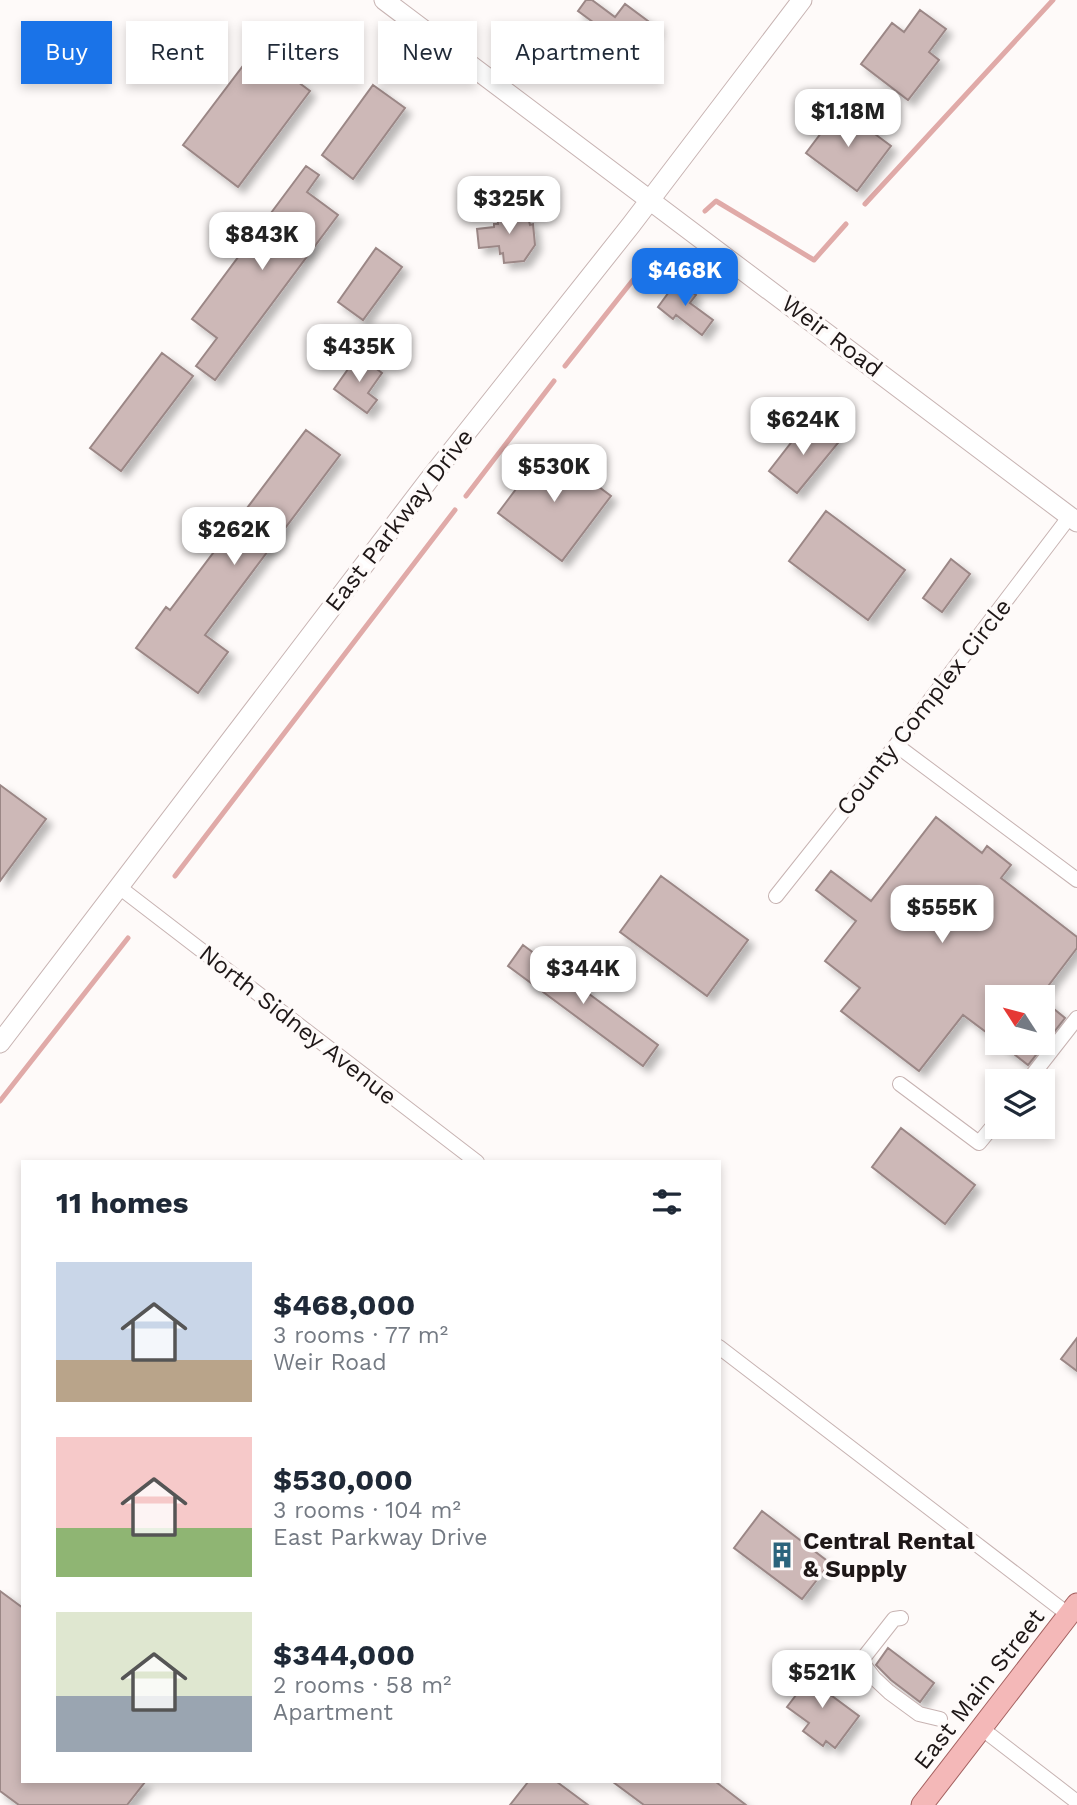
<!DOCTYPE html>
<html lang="en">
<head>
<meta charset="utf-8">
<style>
  :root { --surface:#fff; --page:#f2f2f3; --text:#1f2937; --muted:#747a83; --accent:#1a73e8 }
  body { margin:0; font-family:"Work Sans",sans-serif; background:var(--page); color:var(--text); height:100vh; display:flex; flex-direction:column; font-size:26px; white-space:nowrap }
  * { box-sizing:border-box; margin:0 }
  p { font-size:23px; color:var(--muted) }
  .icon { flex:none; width:38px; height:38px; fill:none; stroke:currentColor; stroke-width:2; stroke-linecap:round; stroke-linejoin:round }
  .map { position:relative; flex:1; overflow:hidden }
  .sheet { position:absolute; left:21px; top:1160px; width:700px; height:623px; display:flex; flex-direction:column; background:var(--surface); border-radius:0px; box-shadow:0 4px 10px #0003 }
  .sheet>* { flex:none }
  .guide { position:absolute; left:21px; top:21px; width:700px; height:63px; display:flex; gap:14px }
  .needle { width:46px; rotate:306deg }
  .buttons { position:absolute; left:985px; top:985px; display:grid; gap:14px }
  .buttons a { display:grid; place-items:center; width:70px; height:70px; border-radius:0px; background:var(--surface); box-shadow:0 4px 10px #0003; font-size:35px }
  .price { position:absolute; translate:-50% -60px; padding:0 16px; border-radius:14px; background:#fff; color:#222; font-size:23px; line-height:46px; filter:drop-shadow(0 2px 4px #0008) }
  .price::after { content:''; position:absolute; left:50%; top:42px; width:21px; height:16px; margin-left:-10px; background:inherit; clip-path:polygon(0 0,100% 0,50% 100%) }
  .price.on { background:var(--accent); color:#fff }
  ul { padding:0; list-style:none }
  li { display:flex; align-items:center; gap:21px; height:175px; padding:0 35px }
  li span { display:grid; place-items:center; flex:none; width:196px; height:140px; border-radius:0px; color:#555 }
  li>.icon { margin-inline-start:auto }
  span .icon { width:84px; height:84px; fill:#fffc; stroke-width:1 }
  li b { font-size:30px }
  h2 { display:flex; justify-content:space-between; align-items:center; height:84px; padding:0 35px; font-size:30px }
  .chip { padding:0 24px; border-radius:0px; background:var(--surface); box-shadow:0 4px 10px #0003; font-size:24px; line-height:63px }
  .chip.on { background:var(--accent); color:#fff }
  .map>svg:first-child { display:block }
</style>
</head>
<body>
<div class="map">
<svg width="1077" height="1805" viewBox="0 0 1077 1805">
  <defs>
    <filter id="shadow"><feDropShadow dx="6" dy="6" stdDeviation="3.5" flood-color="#0004"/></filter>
  </defs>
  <rect width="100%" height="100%" fill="#fefaf9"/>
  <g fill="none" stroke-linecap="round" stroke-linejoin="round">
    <!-- stream -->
    <path stroke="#e0aaa8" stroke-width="5" d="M865,204L1053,0
      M705,211L716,201L814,260L846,224
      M565,366L652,256
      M466,496L554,381
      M175,876L455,510
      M0,1101L128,938"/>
  </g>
  <!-- building -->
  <path fill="#cdb8b7" stroke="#9b8786" stroke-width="2" filter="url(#shadow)" d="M586,0H592L615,17L625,4L656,27L627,65L596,42L605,31L578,11Z
    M920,10L946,29L929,52L939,60L908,100L861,64L892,23L904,32Z
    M255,50L310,91L238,187L183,145Z
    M373,85L405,108L353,179L322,155Z
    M840,108L891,146L857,191L806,153Z
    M306,166L319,175L307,192L338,215L215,380L196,366L217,338L192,319Z
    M510,210L513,212L517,211L529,221L530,225L533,224L535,245L524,261L504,263L503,253L500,254L499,246L479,248L477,229L494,227V224H498L497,212Z
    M376,248L402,267L363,320L338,302Z
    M677,281L696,295L690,303L713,320L702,335L676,315L673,319L658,307Z
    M162,353L193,376L121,471L90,448Z
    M358,355L382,373L368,393L377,400L367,413L334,389Z
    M808,421L838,443L797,493L769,471Z
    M306,430L340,455L205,635L228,652L198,693L136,648L166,607L170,610Z
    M547,448L611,496L562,561L498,513Z
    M826,511L905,570L868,620L789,561Z
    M951,559L970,574L942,612L923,598Z
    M0,785L46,819L0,881Z
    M936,817L982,853L987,846L1011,865L1001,878L1077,937V948L1039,998H998V1041L963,1015L919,1071L841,1011L860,988L825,961L856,921L816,890L831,871L871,901Z
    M661,876L748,940L707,996L620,932Z
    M523,945L658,1045L643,1066L508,966Z
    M1043,1000L1065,1018L1028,1065L1000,1043H1043Z
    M901,1128L975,1185L945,1224L872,1167Z
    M1077,1338V1371L1061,1359Z
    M762,1511L830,1563L802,1599L734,1548Z
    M0,1591L23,1608V1782H145L127,1805H19L0,1791Z
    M888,1648L934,1683L920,1702L891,1680L876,1665Z
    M813,1657L826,1666L820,1687L859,1716L835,1748L826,1741L823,1746L803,1731L809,1723L787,1707L808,1679Z
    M528,1782H557L588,1805H510Z
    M613,1782H716L746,1805H644Z"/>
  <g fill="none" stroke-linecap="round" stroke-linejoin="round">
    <!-- street casing -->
    <g stroke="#c7b3b2" stroke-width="16">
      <path id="street" d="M896,745L1077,880
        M119,887L477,1162
        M776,896L896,745L1070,516
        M1027,1082L1077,1018
        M900,1084L979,1143L998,1120
        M719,1347L1069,1615
        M901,1618L894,1619L861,1661L874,1678L889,1692L919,1714L940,1719
        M981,1728L1077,1802"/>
    </g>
    <!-- secondary casing -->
    <g stroke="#c7b3b2" stroke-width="21">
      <path id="secondary" d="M384,0L1077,522
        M0,1043L428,481L631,225L802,0"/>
    </g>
    <!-- primary casing -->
    <g stroke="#a46160" stroke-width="23">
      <path id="primary" d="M922,1805L1077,1604"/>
    </g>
    <!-- street -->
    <use href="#street" stroke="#fff" stroke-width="14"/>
    <!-- secondary -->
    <use href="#secondary" stroke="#fff" stroke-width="19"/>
    <!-- primary -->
    <use href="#primary" stroke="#f4b8b8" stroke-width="21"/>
  </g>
  <!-- icons -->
  <defs>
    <g id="building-bare" transform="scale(2.1)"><path d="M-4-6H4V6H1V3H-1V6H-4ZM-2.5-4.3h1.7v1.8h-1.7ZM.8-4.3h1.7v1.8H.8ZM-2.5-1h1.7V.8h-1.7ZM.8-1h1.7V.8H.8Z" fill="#2a637c" stroke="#fefaf9" stroke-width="2.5" paint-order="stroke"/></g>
  </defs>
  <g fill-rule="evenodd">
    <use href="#building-bare" x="782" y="1555"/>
  </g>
  <g text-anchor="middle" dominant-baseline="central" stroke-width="7" stroke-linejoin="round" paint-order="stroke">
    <!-- street labels -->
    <g font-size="24" fill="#1e1717" stroke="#fefaf9">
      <text transform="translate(832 336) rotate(37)">Weir Road</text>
      <text transform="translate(399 520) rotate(-52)">East Parkway Drive</text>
      <text transform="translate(924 707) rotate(-52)">County Complex Circle</text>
      <text transform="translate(298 1025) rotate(38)">North Sidney Avenue</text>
      <text transform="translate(979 1689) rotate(-52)">East Main Street</text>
    </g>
    <!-- poi labels -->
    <g font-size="24" font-weight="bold" fill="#1e1717" stroke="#fefaf9" text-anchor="start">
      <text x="803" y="1541">Central Rental<tspan x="803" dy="28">&amp; Supply</tspan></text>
    </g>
  </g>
</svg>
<div class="buttons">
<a><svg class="needle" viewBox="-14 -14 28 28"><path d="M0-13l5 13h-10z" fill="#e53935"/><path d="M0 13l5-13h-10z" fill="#747a83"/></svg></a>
<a><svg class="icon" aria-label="layers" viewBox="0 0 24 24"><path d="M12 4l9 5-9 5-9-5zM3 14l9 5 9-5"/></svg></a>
</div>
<b class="price" style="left:848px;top:149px">$1.18M</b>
<b class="price" style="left:509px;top:236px">$325K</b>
<b class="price" style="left:262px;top:272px">$843K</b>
<b class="price on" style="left:685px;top:308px">$468K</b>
<b class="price" style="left:359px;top:384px">$435K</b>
<b class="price" style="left:803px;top:457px">$624K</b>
<b class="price" style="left:554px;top:504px">$530K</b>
<b class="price" style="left:234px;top:567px">$262K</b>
<b class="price" style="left:942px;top:945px">$555K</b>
<b class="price" style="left:583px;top:1006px">$344K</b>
<b class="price" style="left:822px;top:1710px">$521K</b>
<div class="guide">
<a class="chip on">Buy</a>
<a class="chip">Rent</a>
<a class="chip">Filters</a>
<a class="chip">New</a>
<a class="chip">Apartment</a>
</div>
<section class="sheet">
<h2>11 homes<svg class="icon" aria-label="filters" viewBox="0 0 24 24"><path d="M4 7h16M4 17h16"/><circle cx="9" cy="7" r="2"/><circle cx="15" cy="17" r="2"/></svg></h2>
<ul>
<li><span style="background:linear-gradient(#c9d6e8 70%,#b9a48a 0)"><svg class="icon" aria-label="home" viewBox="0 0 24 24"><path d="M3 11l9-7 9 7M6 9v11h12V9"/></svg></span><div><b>$468,000</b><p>3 rooms · 77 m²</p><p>Weir Road</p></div></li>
<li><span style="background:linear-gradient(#f6c9c9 65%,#8fb573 0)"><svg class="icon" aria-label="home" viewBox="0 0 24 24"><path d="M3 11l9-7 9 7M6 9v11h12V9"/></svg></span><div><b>$530,000</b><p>3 rooms · 104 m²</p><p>East Parkway Drive</p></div></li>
<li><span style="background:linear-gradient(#dfe7d0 60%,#9aa5b1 0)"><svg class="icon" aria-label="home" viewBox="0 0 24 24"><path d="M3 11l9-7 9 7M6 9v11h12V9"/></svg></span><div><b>$344,000</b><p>2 rooms · 58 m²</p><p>Apartment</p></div></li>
</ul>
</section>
</div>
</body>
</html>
